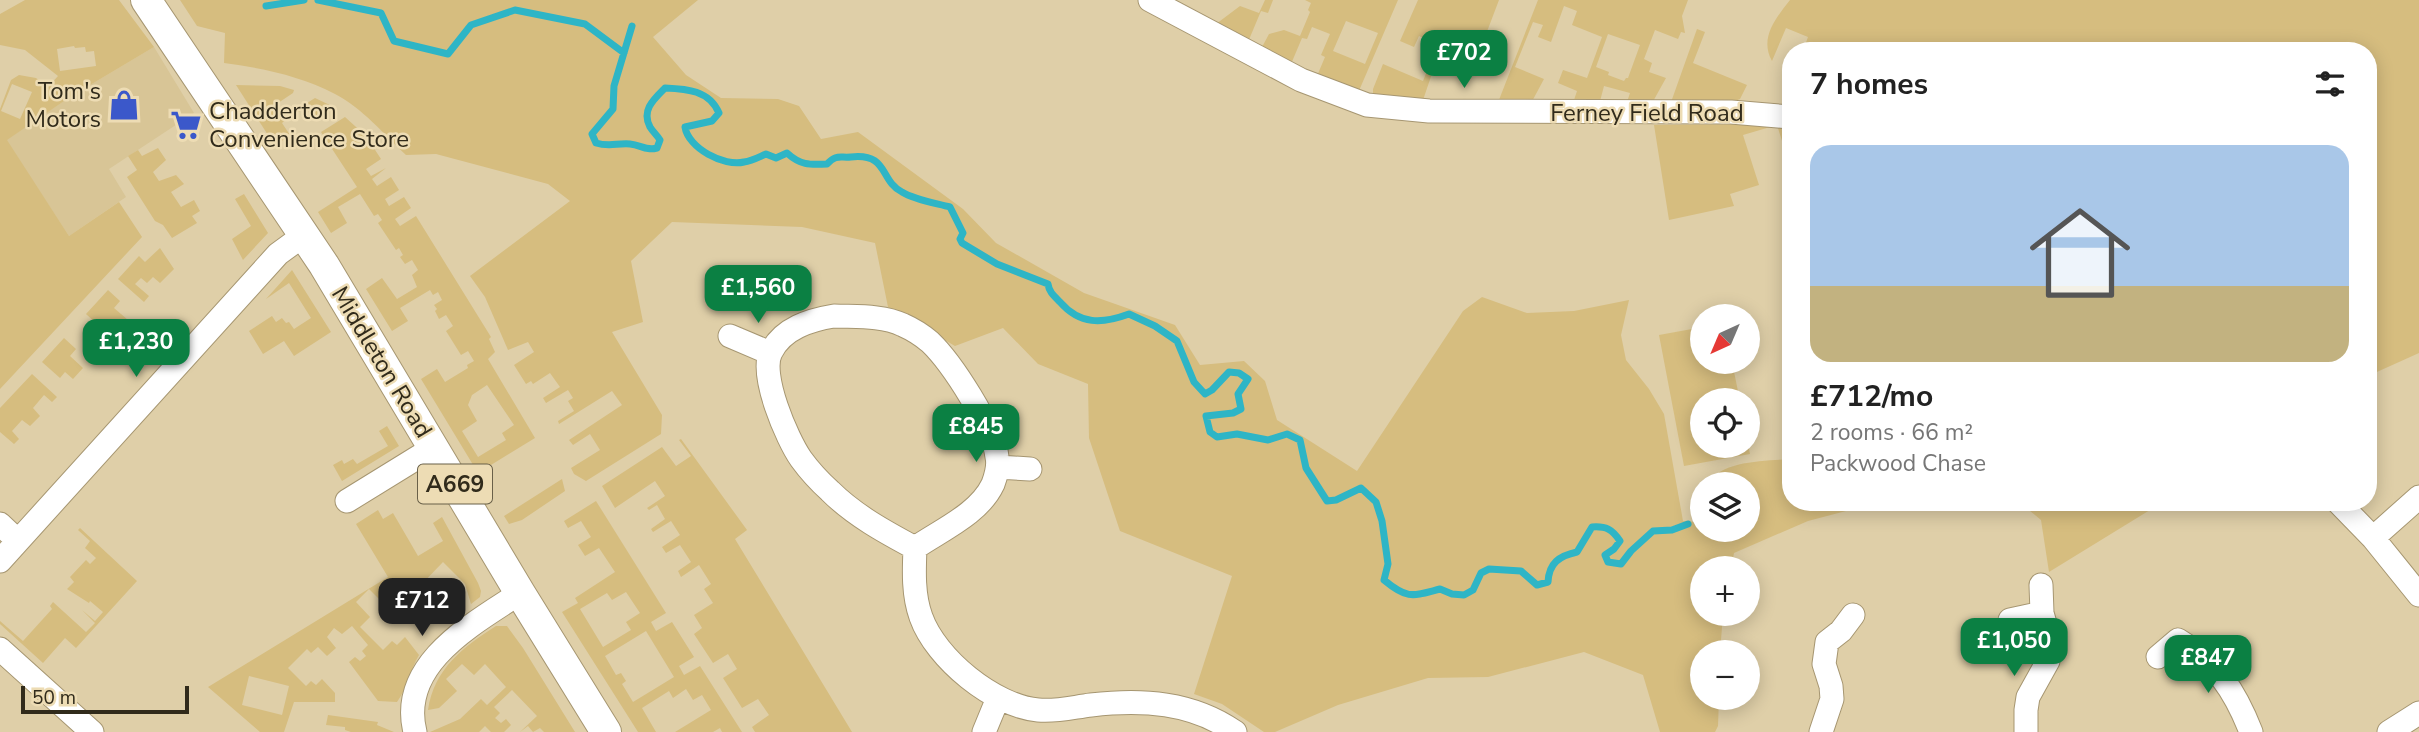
<!DOCTYPE html>
<html lang="en">
<head>
<meta charset="utf-8">
<style>
  :root { --surface:#fff; --page:#f2f2f2; --text:#222; --muted:#767676; --accent:#0b8043 }
  body { margin:0; font-family:"Nunito Sans",sans-serif; background:var(--page); color:var(--text); height:100vh; display:flex; flex-direction:column; font-size:26px; white-space:nowrap }
  * { box-sizing:border-box; margin:0 }
  p { font-size:23px; color:var(--muted) }
  .icon { flex:none; width:38px; height:38px; fill:none; stroke:currentColor; stroke-width:2; stroke-linecap:round; stroke-linejoin:round }
  .map { position:relative; flex:1; overflow:hidden }
  .drawer { position:absolute; left:1782px; top:42px; width:595px; height:469px; display:flex; flex-direction:column; background:var(--surface); border-radius:28px; box-shadow:0 4px 18px #0003 }
  .drawer>* { flex:none }
  .needle { width:46px; rotate:224deg }
  .tools { position:absolute; left:1690px; top:304px; display:grid; gap:14px }
  .tools a { display:grid; place-items:center; width:70px; height:70px; border-radius:50%; background:var(--surface); box-shadow:0 4px 18px #0003; font-size:35px }
  .scale { position:absolute; left:21px; bottom:18px; width:168px; box-sizing:border-box; padding-left:7px; border:4px solid #312b1b; border-top:0; font-size:19px; line-height:24px; white-space:nowrap; color:#312b1b; -webkit-text-stroke:5px #eddcb4; paint-order:stroke }
  .price { position:absolute; translate:-50% -60px; padding:0 16px; border-radius:14px; background:var(--accent); color:#fff; font-size:23px; line-height:46px; filter:drop-shadow(0 2px 4px #0008) }
  .price::after { content:''; position:absolute; left:50%; top:42px; width:21px; height:16px; margin-left:-10px; background:inherit; clip-path:polygon(0 0,100% 0,50% 100%) }
  .price.selected { background:#222; color:#fff }
  ul { padding:0; list-style:none }
  li { display:grid; align-content:center; gap:14px; height:371px; padding:0 28px }
  li span { display:grid; place-items:center; height:217px; border-radius:21px; color:#555 }
  li>.icon { margin-inline-start:auto }
  span .icon { width:126px; height:126px; fill:#fffc; stroke-width:1 }
  li b { font-size:30px }
  h2 { display:flex; justify-content:space-between; align-items:center; height:84px; padding:0 28px; font-size:30px }
  .map>svg:first-child { display:block }
</style>
</head>
<body>
<div class="map">
<svg width="2419" height="732" viewBox="0 0 2419 732">
  <rect width="100%" height="100%" fill="#dfcfa8"/>
  <!-- built -->
  <path fill="#d8c596" d="M154,47L194,113L109,169L126,197L69,236L6,140L70,97Z"/>
  <!-- green -->
  <path fill="#d6bd7f" fill-rule="evenodd" d="M25,0H119L154,47L70,97L7,140L69,236L119,202L142,237L0,389V109L11,80L19,75L36,78L48,87L58,76L25,50L0,45V14ZM74,46L75,48L85,47L86,52L94,51L96,66L60,71L57,49ZM12,84L32,92L20,119L1,111Z
    M180,0H698L653,37L686,75L721,98L778,99L799,106L821,139L858,132L963,209L996,243L1084,293L1175,325L1200,365L1244,361L1265,381L1277,420L1357,471L1463,311L1482,297L1527,313L1574,311L1629,300L1621,335L1626,360L1649,389L1664,414L1683,521L1695,522L1703,500V530H1748V485H1708C1719,460 1766,461 1790,459V502H2163L2049,572L2041,520L2024,506L1961,509L1879,508L1846,511L1808,521L1734,553L1731,569H1703V614H1723L1720,653H1703V698H1719L1718,726L1715,732H1660L1643,675L1584,652L1488,677L1428,678L1338,705L1275,732H1264L1222,704L1194,694L1232,576L1120,531L1089,438L1088,384L1038,364L1003,328L955,346L888,307L875,243L802,227L672,222L631,261L643,322L612,332L662,415L661,434L586,481L574,474L571,468L600,450L590,434L573,445L569,440L622,405L612,391L559,424L558,421L574,411L568,401L573,398L568,390L546,403L543,398L560,387L550,373L533,384L531,381L526,384L514,365L534,352L528,342L508,350L485,297L470,276L570,201L548,184L436,154L406,155C384,134 362,108 335,94C301,76 262,68 224,63L225,33L197,26Z
    M1265,0H1273L1268,13L1261,11L1248,42L1216,24L1240,6L1259,13Z
    M1305,0H1398L1358,93L1317,76L1325,57L1321,55L1330,34L1312,27L1307,39L1302,38L1291,64L1261,49L1269,34L1284,30L1300,36L1310,12L1308,10L1311,3ZM1346,21L1378,33L1365,64L1333,51Z
    M1418,0H1499L1469,79L1465,78L1475,46L1455,38L1452,44L1443,41L1422,103L1373,97V89L1383,64L1423,81L1436,48L1428,44L1429,41L1419,36L1414,47L1400,41Z
    M1538,0H1688L1682,16L1685,33L1681,32L1678,39L1655,30L1644,59L1652,63L1649,72L1666,78L1651,105H1626L1630,93L1604,86L1599,105L1572,106L1577,91L1558,83L1563,70L1587,78L1602,37L1572,25L1577,11L1564,6L1551,42L1538,37L1543,25L1533,22L1515,67L1544,79L1529,107L1497,105ZM1608,34L1640,45L1628,78H1626L1624,81L1608,75L1609,72L1596,67Z
    M1790,0H2419V353L2368,376V51H1878L1869,47L1867,50L1857,46L1854,51H1810L1804,48L1808,37L1786,28L1772,61C1759,38 1776,18 1790,0Z
    M1697,29L1705,32L1693,63L1747,85L1740,99L1726,105H1670Z
    M236,85L280,86L294,90L293,93L275,105L283,118L315,98L334,107L314,120L305,108L285,120L282,123L290,135L275,146Z
    M345,117L366,136L381,159L366,169L371,176L386,168L372,179L377,186L391,177L399,190L385,199L389,206L404,197L411,208L395,219L400,226L416,216L491,337L489,339L495,352L488,359L535,438L478,473L421,379L437,369L445,382L468,368L467,365L474,361L468,351L461,355L446,331L453,326L446,315L439,319L435,311L437,309L434,305L442,300L438,292L433,295L430,290L400,308L408,321L392,331L366,289L382,278L397,299L417,287L412,275L418,270L412,260L405,264L400,257L403,255L399,248L396,250L378,223L382,220L378,214L374,216L360,194L338,207L347,223L331,233L318,212L357,187L321,132ZM487,385L514,425L502,433L506,440L478,457L462,431L477,421L468,405L472,395Z
    M1777,124L1790,126V166L1777,125L1743,135L1759,185L1730,194L1734,206L1669,220L1654,125Z
    M158,148L166,160L153,172L159,181L176,175L184,184L171,192L181,207L194,200L200,211L192,216L197,223L172,238L163,225L155,221L127,177L137,170L128,156L138,150L142,156Z
    M244,194L268,233L243,260L232,239L251,226L235,199Z
    M160,248L174,269L160,283L153,277L147,283L141,278L135,284L149,296L144,302L118,279L139,256L145,262Z
    M292,270L331,332L294,356L284,341L263,354L249,331L272,316L276,322L282,318L286,323L289,322L294,329L311,318L289,283L266,299Z
    M108,290L120,301L114,308L128,320L117,331L104,319L98,325L86,314Z
    M1703,327V362H1732L1740,401H1703V446H1748V444L1750,454L1684,466L1659,335Z
    M64,338L76,349L70,356L83,368L73,379L65,372L60,378L42,362Z
    M32,374L57,397L52,402L44,395L33,408L40,416L30,426L22,420L12,431L19,439L14,444L0,432V408Z
    M387,426L399,446L342,481L333,465L342,460L344,464L353,459L357,464L388,446L379,431Z
    M681,439L747,530L735,539L852,732H755L752,727L769,715L758,699L742,708L723,678L737,669L728,654L713,663L694,634L702,628L694,615L713,603L704,589L711,584L699,565L681,577L678,571L691,562L680,545L666,553L662,547L680,535L671,521L653,532L651,529L665,519L657,505L649,510L647,508L665,496L655,481L615,508L602,486L662,447L676,466L691,456L679,440Z
    M562,479L565,491L522,520L509,524L504,516Z
    M596,501L666,613L651,622L656,631L672,622L694,657L679,666L684,675L700,666L742,732H722L720,728L713,732H675L711,710L702,695L693,700L686,689L673,698L669,691L642,708L656,732H638L562,612L578,603L575,598L615,572L599,548L585,556L578,545L591,537L581,521L568,528L564,521ZM626,592L640,613L626,622L631,630L603,647L580,609L607,593L612,600ZM646,631L674,677L633,702L622,684L626,681L621,673L616,675L605,656Z
    M378,510L383,519L393,513L418,556L443,541L433,523L442,517L478,583L481,591L480,597L471,604L465,584L443,562L419,587L434,602L432,603L413,586L397,603L392,598L385,605L369,589L356,602L370,617L360,627L383,650L392,641L397,645L405,637L419,655C410,670 407,689 397,702L378,701L349,662L355,657L360,661L366,656L362,651L368,645L352,626L342,634L334,628L327,637L336,648L327,656L318,647L311,653L307,649L288,668L306,686L311,681L316,685L322,679L335,693V702H294L284,732H260L208,687L388,577L356,524ZM249,676L289,686L282,715L242,705Z
    M80,528L137,581L76,648L65,638L43,663L0,624V621L23,641L52,609L50,606L53,602L86,632L95,623L82,610L95,621L103,612L90,601L89,603L67,589L74,582L70,577L86,560L90,564L96,558L85,548L90,541L78,530Z
    M496,626H507L523,648L575,732H544L540,728L533,732L528,726L520,732L537,716L512,690L494,707L500,713L495,718L501,723L506,719L511,725L504,732H491L485,726L479,732H430L460,719L481,699L487,705L506,687L485,664L474,675L462,664L446,679L457,691L439,708L428,710C434,669 463,647 496,626Z
    M328,715L378,722L377,725L394,732H351L345,730V727L326,725Z"/>
  <g fill="none" stroke-linecap="round" stroke-linejoin="round">
    <!-- stream -->
    <path stroke="#2eb5c6" stroke-width="7" d="M318,0L381,13L394,41L448,54L471,25L515,10L585,24L624,53
      M266,6L304,0
      M632,26L614,86L613,109L592,134L596,143C609,147 617,143 630,144C641,145 646,151 657,148L660,140C657,135 653,132 650,127C641,110 654,99 665,88C687,89 709,90 719,113L712,121L685,127C688,148 724,167 744,162C752,161 759,157 766,154L776,158L787,153C800,165 809,165 827,164C837,154 839,158 851,157C889,153 879,180 902,192C915,200 935,203 950,207L963,233L960,239L962,243L997,264L1048,284C1049,292 1054,296 1060,302C1080,325 1102,324 1129,314L1155,326L1177,341L1194,382L1205,394L1212,390L1229,372L1239,373L1248,379L1238,394L1241,409L1233,413L1206,416L1210,432L1217,437L1237,434L1268,440L1287,434L1300,440L1306,468L1327,501L1336,500L1361,488L1376,502L1382,521L1388,564L1384,580C1408,600 1413,596 1440,589L1452,594L1464,595L1473,590L1481,573L1489,569L1521,571L1537,585L1548,582C1549,563 1559,556 1577,552L1592,527C1606,526 1612,529 1620,541L1614,549L1605,555L1608,562L1621,564L1631,551L1653,531L1672,530L1688,524"/>
    <!-- minor casing -->
    <g stroke="#a69671" stroke-width="25">
      <path id="minor" d="M1150,0L1301,80L1367,105L1429,111L1731,112L1790,117
        M834,316C856,317 882,315 903,325C912,329 923,336 930,342C952,363 994,428 997,457C999,466 996,476 993,484C979,514 941,530 915,548C885,532 854,515 830,491C820,482 809,470 801,459C787,439 759,374 771,352C783,328 810,320 834,316Z
        M730,336L770,353
        M998,467L1030,469
        M347,501L433,448
        M2338,502L2373,538L2419,595
        M0,524L18,541
        M2373,538L2419,497
        M915,548C914,571 913,595 921,617C936,659 994,706 1038,710C1056,712 1074,707 1091,705C1142,699 1192,702 1235,732
        M0,561L278,254L304,235
        M2041,585L2042,613
        M2010,620L2042,613L2051,645L2048,661L2028,697L2026,710V732
        M0,649L92,732
        M2158,657L2178,640C2216,662 2235,691 2251,732
        M415,732C398,664 473,624 520,593
        M984,732L998,698
        M1821,732L1832,699L1831,686L1824,664L1827,642L1841,631L1853,615
        M2389,732L2419,713"/>
    </g>
    <!-- major casing -->
    <g stroke="#a69671" stroke-width="32">
      <path id="major" d="M146,0L324,265L520,593L606,732"/>
    </g>
    <!-- minor -->
    <use href="#minor" stroke="#fff" stroke-width="23"/>
    <!-- major -->
    <use href="#major" stroke="#fff" stroke-width="30"/>
  </g>
  <!-- icons -->
  <defs>
    <g id="shop-bare" transform="scale(2.415)"><path d="M-5-2.5h2.3a2.7 3.5 0 0 1 5.4 0H5L5.5 6h-11ZM-1.5-2.5h3a1.5 2.3 0 0 0-3 0Z" fill="#3b58ca" stroke="#eddcb4" stroke-width="2.5" paint-order="stroke"/></g>
    <g id="supermarket-bare" transform="scale(2.415)"><path d="M-6-5.5h2.5l.6 2H6L4.5 2H-2.5L-4.4-4H-6ZM-1.5 3.2a1.3 1.3 0 1 0 .1 0ZM3 3.2a1.3 1.3 0 1 0 .1 0Z" fill="#3b58ca" stroke="#eddcb4" stroke-width="2.5" paint-order="stroke"/></g>
  </defs>
  <g fill-rule="evenodd">
    <use href="#shop-bare" x="124" y="105"/>
    <use href="#supermarket-bare" x="186" y="125"/>
  </g>
  <g text-anchor="middle" dominant-baseline="central" stroke-width="5" stroke-linejoin="round" paint-order="stroke">
    <!-- shield labels -->
    <rect fill="#eddcb4" stroke="#696049" stroke-width="2" x="418" y="464.5" width="74" height="39" rx="5"/>
    <g font-size="23" font-weight="bold" fill="#312b1b">
      <text x="455" y="484">A669</text>
    </g>
    <!-- poi labels -->
    <g font-size="24" fill="#312b1b" stroke="#eddcb4" text-anchor="end">
      <text x="101" y="91">Tom's<tspan x="101" dy="28">Motors</tspan></text>
      <text x="209" y="111" text-anchor="start">Chadderton<tspan x="209" dy="28">Convenience Store</tspan></text>
    </g>
    <!-- street labels -->
    <g font-size="24" fill="#312b1b" stroke="#eddcb4">
      <text x="1647" y="113">Ferney Field Road</text>
      <text transform="translate(382 362) rotate(59)">Middleton Road</text>
    </g>
  </g>
</svg>
<div class="tools">
<a><svg class="needle" viewBox="-14 -14 28 28"><path d="M0-13l5 13h-10z" fill="#e53935"/><path d="M0 13l5-13h-10z" fill="#767676"/></svg></a>
<a><svg class="icon" aria-label="locate" viewBox="0 0 24 24"><circle cx="12" cy="12" r="6"/><path d="M12 2v4M12 18v4M2 12h4M18 12h4"/></svg></a>
<a><svg class="icon" aria-label="layers" viewBox="0 0 24 24"><path d="M12 4l9 5-9 5-9-5zM3 14l9 5 9-5"/></svg></a>
<a>+</a>
<a>−</a>
</div>
<div class="scale">50 m</div>
<b class="price" style="left:1464px;top:90px">£702</b>
<b class="price" style="left:758px;top:325px">£1,560</b>
<b class="price" style="left:136px;top:379px">£1,230</b>
<b class="price" style="left:976px;top:464px">£845</b>
<b class="price selected" style="left:422px;top:638px">£712</b>
<b class="price" style="left:2014px;top:678px">£1,050</b>
<b class="price" style="left:2208px;top:695px">£847</b>
<section class="drawer">
<h2>7 homes<svg class="icon" aria-label="filters" viewBox="0 0 24 24"><path d="M4 7h16M4 17h16"/><circle cx="9" cy="7" r="2"/><circle cx="15" cy="17" r="2"/></svg></h2>
<ul>
<li><span style="background:linear-gradient(#a9c7e8 65%,#c2b280 0)"><svg class="icon" aria-label="home" viewBox="0 0 24 24"><path d="M3 11l9-7 9 7M6 9v11h12V9"/></svg></span><div><b>£712/mo</b><p>2 rooms · 66 m²</p><p>Packwood Chase</p></div></li>
</ul>
</section>
</div>
</body>
</html>
